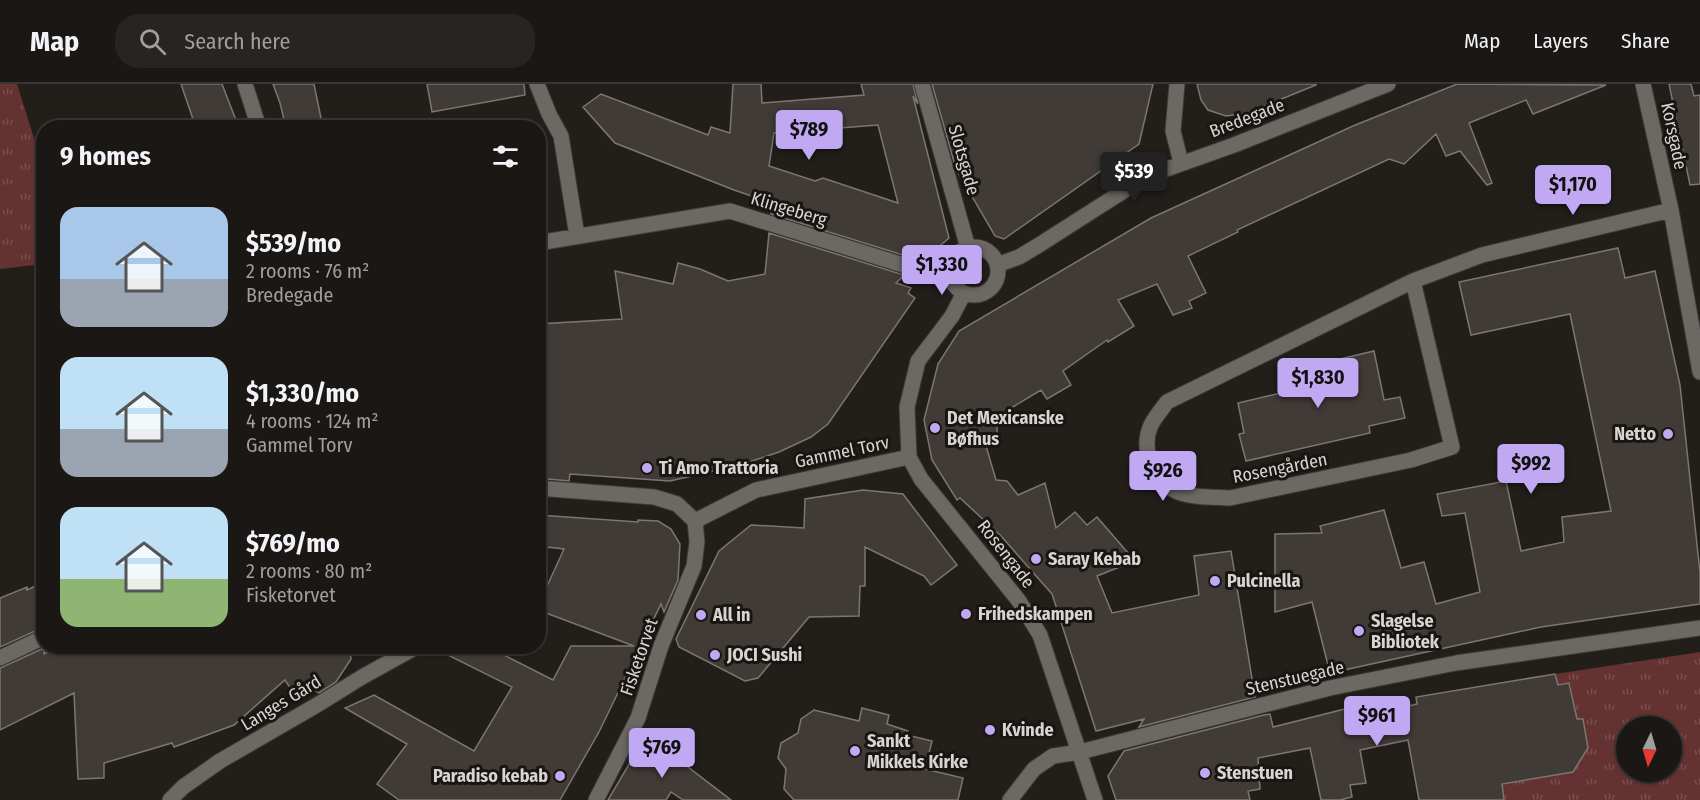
<!DOCTYPE html>
<html lang="en">
<head>
<meta charset="utf-8">
<style>
  :root { --surface:#1a1714; --page:#272422; --text:#f1f3f6; --muted:#9f9fa0; --line:#383634; --accent:#c1a8f3 }
  body { margin:0; font-family:"Fira Sans Condensed",sans-serif; background:var(--page); color:var(--text); height:100vh; display:flex; flex-direction:column; font-size:22px; white-space:nowrap }
  * { box-sizing:border-box; margin:0 }
  p { font-size:20px; color:var(--muted) }
  .icon { flex:none; width:33px; height:33px; fill:none; stroke:currentColor; stroke-width:2; stroke-linecap:round; stroke-linejoin:round }
  .map { position:relative; flex:1; overflow:hidden }
  .panel { position:absolute; left:36px; top:36px; width:510px; height:534px; display:flex; flex-direction:column; background:var(--surface); border-radius:24px; box-shadow:0 2px 4px #0004,0 0 0 2px var(--line) }
  .panel>* { flex:none }
  .needle { width:39px; rotate:185deg }
  .tools { position:absolute; left:1616px; top:632px; display:grid; gap:12px }
  .tools a { display:grid; place-items:center; width:66px; height:66px; border-radius:50%; background:var(--surface); box-shadow:0 2px 4px #0004,0 0 0 2px var(--line); font-size:30px }
  .price { position:absolute; translate:-50% -51px; padding:0 14px; border-radius:6px; background:var(--accent); color:#111; font-size:20px; line-height:39px; filter:drop-shadow(0 2px 3px #0008) }
  .price::after { content:''; position:absolute; left:50%; top:36px; width:18px; height:14px; margin-left:-9px; background:inherit; clip-path:polygon(0 0,100% 0,50% 100%) }
  .price.active { background:#222; color:#fff }
  ul { padding:0; list-style:none }
  li { display:flex; align-items:center; gap:18px; height:150px; padding:0 24px }
  li span { display:grid; place-items:center; flex:none; width:168px; height:120px; border-radius:18px; color:#555 }
  li>.icon { margin-inline-start:auto }
  span .icon { width:72px; height:72px; fill:#fffc; stroke-width:1 }
  li b { font-size:26px }
  h2 { display:flex; justify-content:space-between; align-items:center; height:72px; padding:0 24px; font-size:26px }
  header { display:flex; align-items:center; gap:36px; box-sizing:border-box; height:84px; padding:0 30px; background:var(--surface); border-bottom:2px solid var(--line) }
  header strong { font-size:28px }
  nav { display:flex; gap:33px; margin-inline-start:auto; font-size:21px }
  .search { width:420px; height:54px; background:var(--page); display:flex; align-items:center; gap:15px; box-sizing:border-box; padding:0 21px; border-radius:24px; color:var(--muted); font-size:22px }
  .map>svg:first-child { display:block }
</style>
</head>
<body>
<header>
<strong>Map</strong>
<div class="search"><svg class="icon" aria-label="search" viewBox="0 0 24 24"><circle cx="10" cy="10" r="6"/><path d="M15 15l6 6"/></svg>Search here</div>
<nav><a>Map</a><a>Layers</a><a>Share</a></nav>
</header>
<div class="map">
<svg width="1700" height="716" viewBox="0 0 1700 716">
  <defs>
    <pattern id="park-tufts" width="24" height="20" patternUnits="userSpaceOnUse" patternTransform="scale(1.5)"><rect width="24" height="20" fill="#643230"/><path d="M3 7l-1-3M5 7V3M7 7l1-3M15 17l-1-3M17 17v-4M19 17l1-3" fill="none" stroke="#794f4d"/></pattern>
  </defs>
  <rect width="100%" height="100%" fill="#221f1b"/>
  <!-- park -->
  <path fill="url(#park-tufts)" fill-rule="evenodd" d="M0,0H17L43,83V180L0,185Z
    M1700,568V716H1504L1502,700L1573,688L1588,665L1583,636L1577,635L1570,600L1558,601L1555,590ZM1626,642H1671V687H1626Z"/>
  <!-- building -->
  <path fill="#413b38" stroke="#7c7672" stroke-width="1.5" fill-rule="evenodd" d="M181,0H222L239,44H196Z
    M273,0H314L323,44H286L280,19Z
    M427,0H524L525,11L432,28Z
    M733,0H761L762,19L864,11L861,0H913L918,20L913,12L949,154L922,177L771,130L772,119L734,106L615,59L583,23L601,10L708,51L711,43L730,49ZM878,41L898,119L823,94L815,97L769,82L774,49Z
    M932,0H1153L1139,60L1004,155L995,152L956,85Z
    M1197,0H1316V1L1247,29L1226,32L1208,26L1201,16Z
    M1457,0L1606,1L1533,30L1526,16L1469,39L1492,99L1487,101L1460,67L1446,72L1436,50L1404,80L1389,75L1237,146L1238,148L1188,172L1206,209L1189,217L1192,224L1173,231L1157,200L1118,216L1134,242L1108,258L1107,256L1063,287L1071,301L1047,315L1041,306L996,333L998,358L986,362L996,396L1007,397L1018,411L1045,399L1056,444L1075,428L1087,441L1097,433L1135,477L1097,492L1112,529L1199,511L1194,472L1231,467L1255,613L1139,643L1144,635L1096,647L1052,510L1001,452L960,414L957,416L932,376L924,336L938,280L959,247L1151,134L1353,42Z
    M1669,0H1691L1694,12L1700,11V100L1690,101Z
    M769,149L904,191L896,199L911,204L908,209L915,214L828,340L811,353L779,368L740,381L670,397L570,390L569,397L538,394V240L622,235L615,187L673,200L678,179L700,185L728,197L765,190Z
    M1618,164L1625,194L1655,187L1680,301L1700,489V520L1541,543L1330,589L1312,518L1275,528V450L1322,449L1320,442L1384,426L1401,484L1424,478L1436,520L1480,508L1465,429L1442,432L1437,410L1506,397L1521,467L1564,458L1562,433L1611,427L1570,230L1471,251L1459,198Z
    M1374,267L1384,316L1400,313L1405,334L1369,342L1370,349L1246,377L1239,350L1244,349L1238,319L1281,309L1279,300L1325,290L1323,279Z
    M863,406L903,410L957,481L931,501L924,492L865,463V502H860L859,532L809,533L758,594L745,597L679,563L676,555L719,467L751,441L804,444L805,415Z
    M538,431L638,438V436L658,437L671,445L680,460L678,496L664,528L661,520L599,648L560,716H399L377,700L407,660L345,624L374,611L474,667L512,603L430,562H501L498,568L553,596L571,562H634L538,526V522L564,465L538,462Z
    M44,498V543L0,563V514L27,503V506Z
    M58,562H350L351,575L336,598L319,609L310,604L296,613L285,596L234,641L174,663L172,659L104,679V694L78,695L74,609L0,646V584L44,564V570Z
    M1555,590L1558,601L1569,599L1577,635H1583L1588,664L1573,688L1502,700L1504,716H1419L1408,656L1360,666L1366,699L1350,701L1352,713L1340,716H1321L1310,664L1258,674L1260,705L1248,707L1250,716H1116L1108,692L1124,667L1264,631L1270,630L1273,643L1357,622L1362,638L1407,627L1409,622L1417,620L1416,613Z
    M862,624L889,631L887,640L908,647L907,651L932,657L925,685L963,694L958,716H794L784,705L786,685L778,674L781,659L798,649L801,635L814,626L859,637Z
    M658,660L731,716H683L671,708L666,716H608L638,665Z"/>
  <g fill="none" stroke-linecap="round" stroke-linejoin="round">
    <!-- minor casing -->
    <g stroke="#3d3a37" stroke-width="17">
      <path id="minor" d="M245,0L259,44
        M537,0L549,30L561,52L577,152
        M922,0L968,164
        M1177,0L1173,47L1181,79
        M1643,0L1671,126L1700,288
        M538,159L730,127L929,189L950,192
        M950 187a24 24 0 1 1 48 0a24 24 0 1 1-48 0Z
        M997,181L1019,173L1039,161L1147,92L1234,61L1388,0
        M1413,197L1452,363L1411,376L1230,414C1214,413 1188,414 1174,406C1153,394 1140,365 1151,341C1155,333 1162,325 1167,318L1171,316L1413,197L1482,171L1671,126
        M964,209L952,232L918,277L907,323L909,373L921,395L1019,517L1040,551L1095,716
        M538,404L654,413L677,420L695,437
        M695,437L756,406L909,373
        M0,574L44,553
        M170,716L183,703L220,677L317,621L362,593L418,562
        M596,716L638,634L661,562L694,482L697,458L695,437
        M1010,716L1034,685L1053,672L1080,668L1330,604L1456,579L1700,544"/>
    </g>
    <!-- minor -->
    <use href="#minor" stroke="#6c6964" stroke-width="15"/>
  </g>
  <!-- markers -->
  <g fill="#c1a8f3" stroke="#191612" stroke-width="2">
    <circle cx="935" cy="344" r="6"/>
    <circle cx="1668" cy="350" r="6"/>
    <circle cx="647" cy="384" r="6"/>
    <circle cx="1036" cy="475" r="6"/>
    <circle cx="1215" cy="497" r="6"/>
    <circle cx="966" cy="530" r="6"/>
    <circle cx="701" cy="531" r="6"/>
    <circle cx="1359" cy="547" r="6"/>
    <circle cx="715" cy="571" r="6"/>
    <circle cx="990" cy="646" r="6"/>
    <circle cx="855" cy="667" r="6"/>
    <circle cx="1205" cy="689" r="6"/>
    <circle cx="560" cy="692" r="6"/>
  </g>
  <g text-anchor="middle" dominant-baseline="central" stroke-width="6" stroke-linejoin="round" paint-order="stroke">
    <!-- street labels -->
    <g font-size="18" fill="#d7d5d2" stroke="#191612">
      <text transform="translate(1247 34) rotate(-21)">Bredegade</text>
      <text transform="translate(1674 52) rotate(78)">Korsgade</text>
      <text transform="translate(964 76) rotate(74)">Slotsgade</text>
      <text transform="translate(789 125) rotate(17)">Klingeberg</text>
      <text transform="translate(842 368) rotate(-12)">Gammel Torv</text>
      <text transform="translate(1280 384) rotate(-11)">Rosengården</text>
      <text transform="translate(1006 470) rotate(52)">Rosengade</text>
      <text transform="translate(639 573) rotate(-71)">Fisketorvet</text>
      <text transform="translate(1295 594) rotate(-13)">Stenstuegade</text>
      <text transform="translate(281 619) rotate(-31)">Langes Gård</text>
    </g>
    <!-- poi labels -->
    <g font-size="18" font-weight="bold" fill="#d7d5d2" stroke="#191612" text-anchor="start">
      <text x="947" y="334">Det Mexicanske<tspan x="947" dy="21">Bøfhus</tspan></text>
      <text x="1656" y="350" text-anchor="end">Netto</text>
      <text x="659" y="384">Ti Amo Trattoria</text>
      <text x="1048" y="475">Saray Kebab</text>
      <text x="1227" y="497">Pulcinella</text>
      <text x="978" y="530">Frihedskampen</text>
      <text x="713" y="531">All in</text>
      <text x="1371" y="537">Slagelse<tspan x="1371" dy="21">Bibliotek</tspan></text>
      <text x="727" y="571">JOCI Sushi</text>
      <text x="1002" y="646">Kvinde</text>
      <text x="867" y="657">Sankt<tspan x="867" dy="21">Mikkels Kirke</tspan></text>
      <text x="1217" y="689">Stenstuen</text>
      <text x="548" y="692" text-anchor="end">Paradiso kebab</text>
    </g>
  </g>
</svg>
<div class="tools">
<a><svg class="needle" viewBox="-14 -14 28 28"><path d="M0-13l5 13h-10z" fill="#e53935"/><path d="M0 13l5-13h-10z" fill="#9f9fa0"/></svg></a>
</div>
<b class="price" style="left:809px;top:77px">$789</b>
<b class="price active" style="left:1134px;top:119px">$539</b>
<b class="price" style="left:1573px;top:132px">$1,170</b>
<b class="price" style="left:942px;top:212px">$1,330</b>
<b class="price" style="left:1318px;top:325px">$1,830</b>
<b class="price" style="left:1531px;top:411px">$992</b>
<b class="price" style="left:1163px;top:418px">$926</b>
<b class="price" style="left:1377px;top:663px">$961</b>
<b class="price" style="left:662px;top:695px">$769</b>
<section class="panel">
<h2>9 homes<svg class="icon" aria-label="filters" viewBox="0 0 24 24"><path d="M4 7h16M4 17h16"/><circle cx="9" cy="7" r="2"/><circle cx="15" cy="17" r="2"/></svg></h2>
<ul>
<li><span style="background:linear-gradient(#a9c7e8 60%,#9aa5b1 0)"><svg class="icon" aria-label="home" viewBox="0 0 24 24"><path d="M3 11l9-7 9 7M6 9v11h12V9"/></svg></span><div><b>$539/mo</b><p>2 rooms · 76 m²</p><p>Bredegade</p></div></li>
<li><span style="background:linear-gradient(#bfe0f5 60%,#9aa5b1 0)"><svg class="icon" aria-label="home" viewBox="0 0 24 24"><path d="M3 11l9-7 9 7M6 9v11h12V9"/></svg></span><div><b>$1,330/mo</b><p>4 rooms · 124 m²</p><p>Gammel Torv</p></div></li>
<li><span style="background:linear-gradient(#bfe0f5 60%,#8fb573 0)"><svg class="icon" aria-label="home" viewBox="0 0 24 24"><path d="M3 11l9-7 9 7M6 9v11h12V9"/></svg></span><div><b>$769/mo</b><p>2 rooms · 80 m²</p><p>Fisketorvet</p></div></li>
</ul>
</section>
</div>
</body>
</html>
